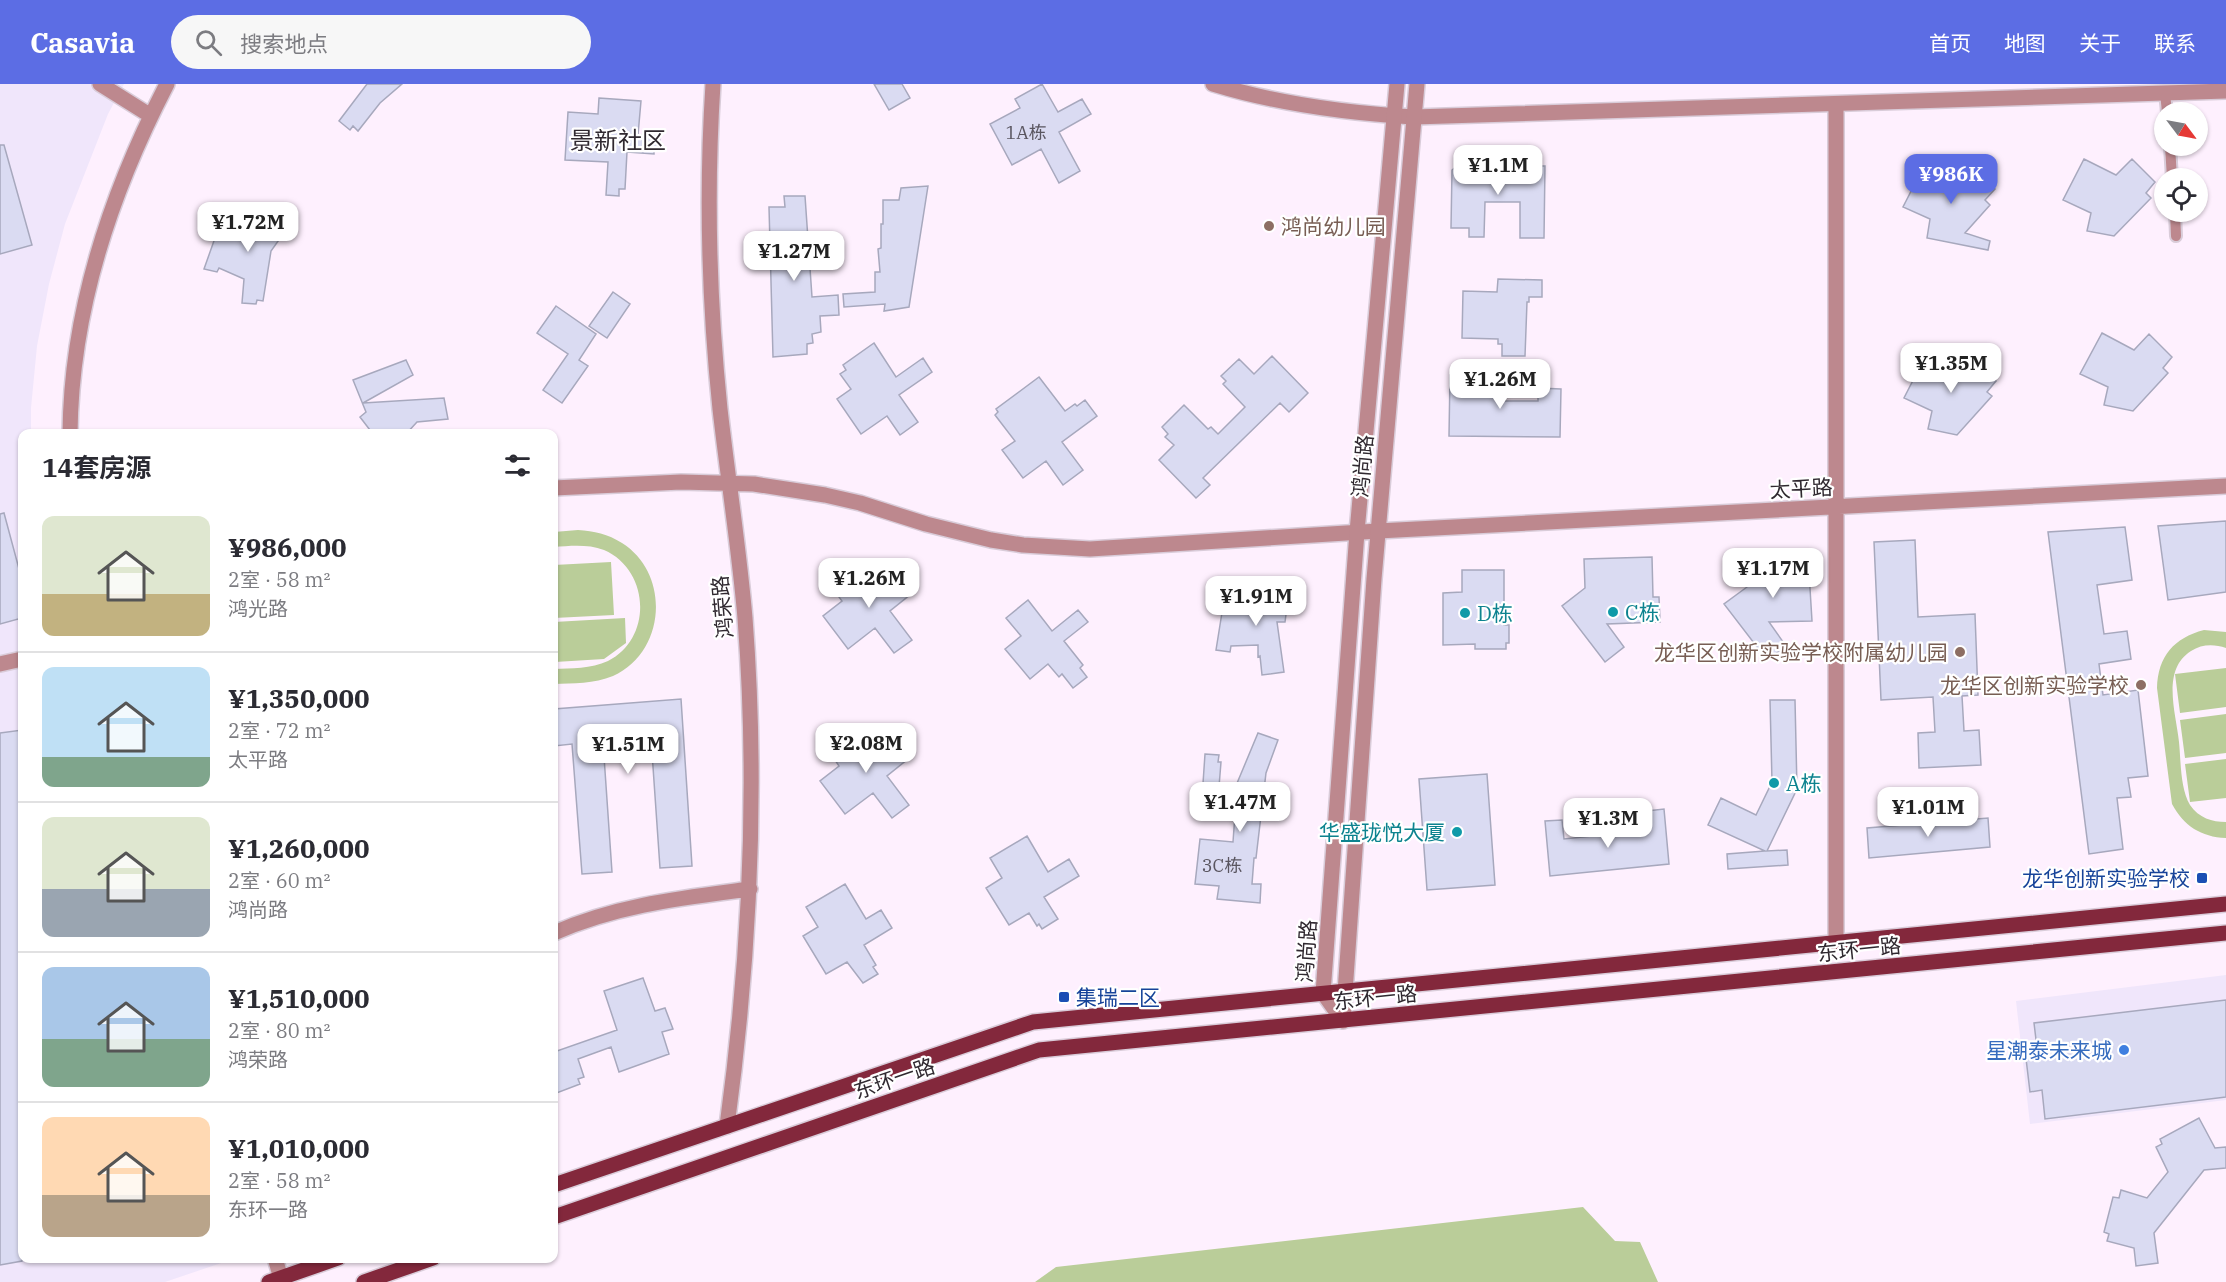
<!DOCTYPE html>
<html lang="zh">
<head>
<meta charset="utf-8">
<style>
  :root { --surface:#fff; --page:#f7f7f7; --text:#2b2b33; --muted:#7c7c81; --line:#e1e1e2; --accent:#5c6de4 }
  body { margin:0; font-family:"IBM Plex Serif","Noto Sans SC",serif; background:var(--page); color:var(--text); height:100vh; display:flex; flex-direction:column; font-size:22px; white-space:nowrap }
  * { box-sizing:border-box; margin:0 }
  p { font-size:20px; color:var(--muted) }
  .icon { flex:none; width:33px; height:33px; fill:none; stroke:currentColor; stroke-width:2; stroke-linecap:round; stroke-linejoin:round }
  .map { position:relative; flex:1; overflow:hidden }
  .details { position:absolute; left:18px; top:345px; width:540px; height:834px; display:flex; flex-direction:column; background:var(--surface); border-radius:12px; box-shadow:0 2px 4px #0004 }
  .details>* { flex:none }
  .needle { width:39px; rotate:122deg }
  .controls { position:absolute; left:2154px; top:18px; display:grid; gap:12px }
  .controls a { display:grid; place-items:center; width:54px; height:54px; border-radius:50%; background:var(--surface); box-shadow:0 2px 4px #0004; font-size:30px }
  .price { position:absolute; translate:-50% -51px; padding:0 14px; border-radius:12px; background:#fff; color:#222; font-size:20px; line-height:39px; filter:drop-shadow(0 2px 3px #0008) }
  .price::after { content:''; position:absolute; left:50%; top:36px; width:18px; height:14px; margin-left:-9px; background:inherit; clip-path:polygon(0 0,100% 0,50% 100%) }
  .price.active { background:var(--accent); color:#fff }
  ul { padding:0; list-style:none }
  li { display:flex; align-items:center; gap:18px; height:150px; padding:0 24px }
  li+li { border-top:2px solid var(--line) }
  li span { display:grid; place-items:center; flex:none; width:168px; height:120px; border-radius:12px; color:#555 }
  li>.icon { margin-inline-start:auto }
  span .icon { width:72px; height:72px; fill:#fffc; stroke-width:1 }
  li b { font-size:26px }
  h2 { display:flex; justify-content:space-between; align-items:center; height:72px; padding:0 24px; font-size:26px }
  header { display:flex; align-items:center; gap:36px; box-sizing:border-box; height:84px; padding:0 30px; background:var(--accent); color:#fff }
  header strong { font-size:28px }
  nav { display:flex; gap:33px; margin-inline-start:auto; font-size:21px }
  .search { width:420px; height:54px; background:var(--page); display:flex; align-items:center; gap:15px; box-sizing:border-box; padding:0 21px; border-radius:33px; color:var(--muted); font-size:22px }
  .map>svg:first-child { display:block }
</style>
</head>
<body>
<header>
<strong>Casavia</strong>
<div class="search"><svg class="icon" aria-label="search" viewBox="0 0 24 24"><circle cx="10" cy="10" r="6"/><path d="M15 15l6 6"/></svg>搜索地点</div>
<nav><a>首页</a><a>地图</a><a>关于</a><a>联系</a></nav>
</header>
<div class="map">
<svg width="2226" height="1198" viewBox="0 0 2226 1198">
  <rect width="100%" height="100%" fill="#fef0fe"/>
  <!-- commercial -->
  <path fill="#f0e6fb" d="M0,0H124L108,30L65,140L49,200L37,262L31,324V349L22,350V1174L233,1175L165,1198H0Z
    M2226,891V1016L2030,1040L2016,917Z"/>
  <!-- green -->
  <path fill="#bacd99" d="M578,446C594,447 608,450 622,459C671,490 666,568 613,592C594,600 573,599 554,600V585C571,584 591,585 608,577C653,554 650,486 604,466C588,460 570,462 554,463V448Z
    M611,478L614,531L554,534V481Z
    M625,534L626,559L604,575L555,578L554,538Z
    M2204,546L2226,548V564C2214,560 2202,560 2191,567C2161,586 2176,629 2179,658C2181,677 2180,704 2190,721C2199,734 2212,738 2226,738V754C2201,753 2184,742 2172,720L2157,604C2158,572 2174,554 2204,546Z
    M2226,584V623L2180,629L2175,590Z
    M2226,630V669L2185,674L2180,636Z
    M2226,675V714L2190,718L2185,680Z
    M1583,1123L1615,1157L1640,1158L1658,1198H1035L1056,1183Z"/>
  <!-- building -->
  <path fill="#dadbf2" stroke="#a7a8bd" stroke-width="1.5" d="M367,0H402L380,19L358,47L353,42L350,46L339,37Z
    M874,0H902L910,14L889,26Z
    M1042,0L1058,28L1082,15L1091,30L1059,48L1080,87L1059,99L1041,65L1012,81L990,40L1020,24L1015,15Z
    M599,14L641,17L638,51L660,52L659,66L654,65V70L627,68L625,105H619V112L606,111L608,78L565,76L568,28L598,30Z
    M0,61H4L32,161L0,170Z
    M2084,75L2116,91L2132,75L2155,98L2146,109L2151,114L2114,152L2087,147L2091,129L2063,116Z
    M1457,82H1545L1544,154H1520V118H1485L1484,153H1469V144H1451L1452,86Z
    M1924,82L1956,98L1971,82L1995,105L1985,116L1990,121L1965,149L1990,157L1988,166L1927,154L1930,135L1903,123Z
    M928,102L909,223L884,227L885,220L844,223L843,210L875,208V188H880L878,165L881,164V140H883V116H899L901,104Z
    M784,112H805L812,213L838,211L839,231L820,232L821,248L812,250L813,259L807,260V270L773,273L769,123H785Z
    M278,123L290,130L287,133L293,136L271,167L263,217L257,216L256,220L242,219L244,195L219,184L217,188L204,185L221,137L257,151Z
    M1498,195L1542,196V213H1529V218H1527L1525,272H1502V260H1498V255L1462,254L1463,207L1497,208Z
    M613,208L630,220L607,254L589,242Z
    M556,222L596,250L579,276L588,282L562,319L543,306L568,270L537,249Z
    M2102,249L2134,266L2149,250L2172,273L2163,284L2168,289L2133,327L2104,321L2108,303L2080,290Z
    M874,259L896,293L923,274L932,288L899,311L918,338L900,351L887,332L861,350L837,315L851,305L840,290L846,286L843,281Z
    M1272,272L1308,309L1289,328L1280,319L1203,394L1210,401L1196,414L1159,376L1174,361L1165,353L1168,350L1162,343L1184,321L1208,345L1211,343L1218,350L1245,323L1223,300L1226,297L1221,292L1239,275L1254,290Z
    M1925,273L1957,289L1973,274L1996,297L1987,308L1992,312L1957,351L1928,345L1932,327L1904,314Z
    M406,276L413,291L363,319L444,314L448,335L417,338L406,350H373L360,333L366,328L353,296Z
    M1450,291H1506L1505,317H1538V304L1561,305L1560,353L1449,352Z
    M1039,293L1065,327L1075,320L1077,322L1085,316L1097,332L1062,358L1083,386L1063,401L1046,377L1023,394L1002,366L1015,357L995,331L998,328L996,325Z
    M4,429L22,496V534L0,540V430Z
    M2226,437V508L2168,516L2158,442Z
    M2125,443L2132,496L2097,501L2104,550L2127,547L2131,575L2099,580L2103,611L2138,606L2148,692L2128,694L2131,713L2117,714L2123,765L2089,770L2048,448Z
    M1915,456L1918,533L1975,530L1978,611L1962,612L1964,647L1979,646L1981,681L1919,684L1918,649L1935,648L1933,613L1881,616L1874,458Z
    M1808,472L1812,537L1769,538L1786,562L1767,576L1724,520L1747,503L1746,474Z
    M1652,473L1653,513H1659L1660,538L1607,540L1624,563L1605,578L1562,522L1585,504L1584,475Z
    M869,478L888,502L899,494L911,510L890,527L912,556L894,569L875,544L848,565L823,532L842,517L833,505Z
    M1462,486H1504V541H1509V559H1506V565H1475V560L1443,561V509L1462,508Z
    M1254,506L1289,508L1285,538H1277L1284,588L1262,591L1260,572L1258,573V561L1231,562L1230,568L1216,566L1224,516L1252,518Z
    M1028,516L1052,547L1078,526L1088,538L1064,557L1083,581L1080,584L1087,593L1073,604L1062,590L1059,593L1048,580L1030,595L1005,565L1021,552L1006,534Z
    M681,615L692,782L660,784L651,654L603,658L612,788L582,790L572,660L554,662V625Z
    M1770,616H1795L1797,705L1767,767L1787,766L1788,781L1728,785L1727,770L1765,767L1708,741L1721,714L1756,731L1772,698Z
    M866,643L885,667L896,659L908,675L887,692L909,721L892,734L873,709L845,730L820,697L839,682L831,670Z
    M22,646V1177L0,1181V649Z
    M1258,649L1278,656L1266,689L1256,774H1254L1252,800H1261L1260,819L1217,815L1219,802L1195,800L1200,755L1233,758L1236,716H1230Z
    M1205,670L1219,671L1218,678H1221L1218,715L1202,714Z
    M1487,690L1495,801L1427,806L1419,695Z
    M1664,725L1669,780L1550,792L1545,737L1562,736L1564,755L1649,746L1647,727Z
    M1988,734L1990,763L1869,774L1867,744Z
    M1027,752L1048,788L1069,775L1079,792L1044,813L1058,835L1042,845L1039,840L1037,842L1029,829L1009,841L986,804L1002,794L990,774Z
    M845,800L866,835L881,826L892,844L864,861L876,881L873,883L878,890L863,899L847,878L826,890L803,852L818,843L806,823Z
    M643,894L655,927L665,924L673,945L662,948L669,970L619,988L611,963L578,975L584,993L578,995L580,1000L554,1010V968L617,946L604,907Z
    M2226,916V1013L2045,1035L2042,1006L2030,1008L2025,966L2037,964L2034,939Z
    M2199,1034L2215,1064L2226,1063V1084L2204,1086L2154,1149L2158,1179L2136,1182L2134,1164L2107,1157L2109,1150L2104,1148L2113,1113L2119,1114L2121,1106L2147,1114L2168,1088L2156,1063L2162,1060L2160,1055Z"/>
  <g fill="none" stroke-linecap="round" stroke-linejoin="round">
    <!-- service casing -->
    <g stroke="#d9ccd9" stroke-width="14">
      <path id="service" d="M2165,9L2167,28
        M2170,62L2172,94
        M2175,128L2176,152"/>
    </g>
    <!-- minor casing -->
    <g stroke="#d9ccd9" stroke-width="18">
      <path id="minor" d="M100,0L151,32
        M713,0C706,108 709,218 720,325C728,395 739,464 745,534C758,704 750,873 727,1042
        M1213,0C1278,20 1347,29 1414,33L2226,7
        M1836,20V858
        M70,350C71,226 111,108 167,0
        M554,404L681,398L754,400L825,411L860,419L926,440L991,456L1023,461L1090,465L1378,447L2226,402
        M0,580L22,575
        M554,849C617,821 682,814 750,805
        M275,1174L282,1198"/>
    </g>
    <!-- tertiary casing -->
    <g stroke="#d9ccd9" stroke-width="18">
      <path id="tertiary" d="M1343,937L1323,909L1357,448L1397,0
        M1343,937L1374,495L1417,0"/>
    </g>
    <!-- primary casing -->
    <g stroke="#d9ccd9" stroke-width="18">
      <path id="primary" d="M554,1101L1033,938L2226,820
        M554,1133L1039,966L2226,849
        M269,1198L338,1174
        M364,1198L433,1174"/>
    </g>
    <!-- service -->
    <use href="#service" stroke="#bd888e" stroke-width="10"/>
    <!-- minor -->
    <use href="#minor" stroke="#bd888e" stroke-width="15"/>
    <!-- tertiary -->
    <use href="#tertiary" stroke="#bd888e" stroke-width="15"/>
    <!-- primary -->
    <use href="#primary" stroke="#83283c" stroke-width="15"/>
  </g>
  <!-- markers -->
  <g fill="#8d6e63" stroke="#fff" stroke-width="2">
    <circle cx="1269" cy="142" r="6"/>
    <circle cx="1960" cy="568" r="6"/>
    <circle cx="2141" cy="601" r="6"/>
  </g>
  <g fill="#0f9aa8" stroke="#fff" stroke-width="2">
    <circle cx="1613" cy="528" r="6"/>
    <circle cx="1465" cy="529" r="6"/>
    <circle cx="1774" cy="699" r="6"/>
    <circle cx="1457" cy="748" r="6"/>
  </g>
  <g fill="#1a4fb4" stroke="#fff" stroke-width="2">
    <rect x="2196" y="788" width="12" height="12" rx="3"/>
    <rect x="1058" y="907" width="12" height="12" rx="3"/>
  </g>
  <circle fill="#3f7fe0" stroke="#fff" stroke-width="2" cx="2124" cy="966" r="6"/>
  <g text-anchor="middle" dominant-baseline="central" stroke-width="4.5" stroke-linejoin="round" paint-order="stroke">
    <!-- number labels -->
    <g font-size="18" fill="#5a5660">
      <text x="1026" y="48">1A栋</text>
      <text x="1222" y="781">3C栋</text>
    </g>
    <!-- education labels -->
    <g font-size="21" fill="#785e54" stroke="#fff" text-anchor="end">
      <text x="1281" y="142" text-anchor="start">鸿尚幼儿园</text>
      <text x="1948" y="568">龙华区创新实验学校附属幼儿园</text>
      <text x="2129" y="601">龙华区创新实验学校</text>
    </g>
    <!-- street labels -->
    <g font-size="21" fill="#302930" stroke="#fff">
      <text transform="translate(1362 382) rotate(-85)">鸿尚路</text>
      <text transform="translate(1801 404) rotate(-3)">太平路</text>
      <text transform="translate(722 523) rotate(-95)">鸿荣路</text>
      <text transform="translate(1859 865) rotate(-6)">东环一路</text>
      <text transform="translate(1306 867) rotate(-86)">鸿尚路</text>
      <text transform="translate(1375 913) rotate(-6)">东环一路</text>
      <text transform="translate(894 994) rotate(-19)">东环一路</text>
    </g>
    <!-- culture labels -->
    <g font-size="21" fill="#0d838f" stroke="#fff" text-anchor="start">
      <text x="1625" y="528">C栋</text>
      <text x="1477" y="529">D栋</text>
      <text x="1786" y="699">A栋</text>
      <text x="1445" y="748" text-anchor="end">华盛珑悦大厦</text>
    </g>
    <!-- transit labels -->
    <g font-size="21" fill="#164399" stroke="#fff" text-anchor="end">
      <text x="2190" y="794">龙华创新实验学校</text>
      <text x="1076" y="913" text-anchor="start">集瑞二区</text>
    </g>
    <!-- shop labels -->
    <g font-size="21" fill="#366cbe" stroke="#fff" text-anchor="end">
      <text x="2112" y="966">星潮泰未来城</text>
    </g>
    <!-- quarter labels -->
    <g font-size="24" fill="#302930" stroke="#fff">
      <text x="618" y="56">景新社区</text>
    </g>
  </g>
</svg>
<div class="controls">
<a><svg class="needle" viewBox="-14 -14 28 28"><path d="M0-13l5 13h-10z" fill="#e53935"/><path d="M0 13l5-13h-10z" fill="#7c7c81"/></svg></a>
<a><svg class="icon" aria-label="locate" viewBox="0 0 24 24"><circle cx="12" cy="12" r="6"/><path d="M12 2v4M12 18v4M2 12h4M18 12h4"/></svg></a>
</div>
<b class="price" style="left:1498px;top:112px">¥1.1M</b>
<b class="price active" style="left:1951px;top:121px">¥986K</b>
<b class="price" style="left:248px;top:169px">¥1.72M</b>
<b class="price" style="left:794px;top:198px">¥1.27M</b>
<b class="price" style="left:1951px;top:310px">¥1.35M</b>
<b class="price" style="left:1500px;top:326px">¥1.26M</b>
<b class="price" style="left:1773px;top:515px">¥1.17M</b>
<b class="price" style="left:869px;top:525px">¥1.26M</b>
<b class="price" style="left:1256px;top:543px">¥1.91M</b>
<b class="price" style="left:866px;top:690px">¥2.08M</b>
<b class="price" style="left:628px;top:691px">¥1.51M</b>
<b class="price" style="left:1240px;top:749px">¥1.47M</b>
<b class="price" style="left:1928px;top:754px">¥1.01M</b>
<b class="price" style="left:1608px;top:765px">¥1.3M</b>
<section class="details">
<h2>14套房源<svg class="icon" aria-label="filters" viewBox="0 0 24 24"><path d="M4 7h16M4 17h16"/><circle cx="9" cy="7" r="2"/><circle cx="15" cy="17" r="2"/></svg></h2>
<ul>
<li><span style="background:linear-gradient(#dfe7d0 65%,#c2b280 0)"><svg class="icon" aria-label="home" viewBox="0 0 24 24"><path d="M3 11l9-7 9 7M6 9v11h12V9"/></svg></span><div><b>¥986,000</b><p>2室 · 58 m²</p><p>鸿光路</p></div></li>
<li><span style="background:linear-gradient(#bfe0f5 75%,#7fa58c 0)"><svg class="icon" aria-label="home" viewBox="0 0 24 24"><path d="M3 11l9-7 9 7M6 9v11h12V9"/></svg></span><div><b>¥1,350,000</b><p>2室 · 72 m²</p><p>太平路</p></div></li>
<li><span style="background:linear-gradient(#dfe7d0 60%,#9aa5b1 0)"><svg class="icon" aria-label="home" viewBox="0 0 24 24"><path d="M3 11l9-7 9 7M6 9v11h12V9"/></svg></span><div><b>¥1,260,000</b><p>2室 · 60 m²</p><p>鸿尚路</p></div></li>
<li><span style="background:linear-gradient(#a9c7e8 60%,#7fa58c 0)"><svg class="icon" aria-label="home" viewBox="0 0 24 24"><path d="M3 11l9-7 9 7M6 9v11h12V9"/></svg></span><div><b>¥1,510,000</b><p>2室 · 80 m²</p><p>鸿荣路</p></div></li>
<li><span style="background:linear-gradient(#ffd9b3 65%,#b9a48a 0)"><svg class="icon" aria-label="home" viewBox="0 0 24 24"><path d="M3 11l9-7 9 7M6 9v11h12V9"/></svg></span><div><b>¥1,010,000</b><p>2室 · 58 m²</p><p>东环一路</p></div></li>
</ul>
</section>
</div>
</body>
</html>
